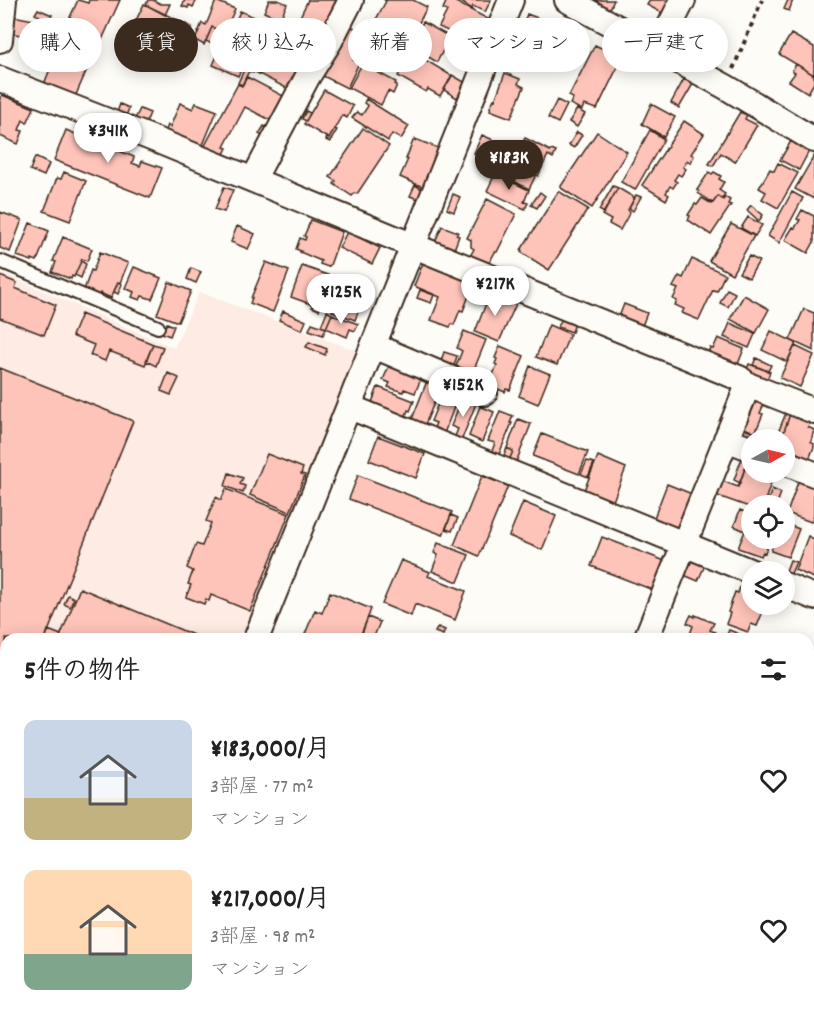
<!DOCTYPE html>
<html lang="ja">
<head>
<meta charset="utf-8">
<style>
  :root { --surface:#fff; --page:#f2f2f2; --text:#222; --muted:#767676; --accent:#3b2a1e }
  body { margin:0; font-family:Dekko,"Klee One",sans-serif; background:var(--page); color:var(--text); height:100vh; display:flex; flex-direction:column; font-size:22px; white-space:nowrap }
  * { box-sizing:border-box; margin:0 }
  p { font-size:20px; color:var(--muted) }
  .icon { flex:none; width:33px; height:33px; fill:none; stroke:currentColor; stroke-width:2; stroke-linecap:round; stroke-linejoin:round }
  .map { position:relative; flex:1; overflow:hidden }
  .sheet { position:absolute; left:0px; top:633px; width:814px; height:386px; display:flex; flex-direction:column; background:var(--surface); border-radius:18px 18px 0 0; box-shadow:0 3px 15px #0003 }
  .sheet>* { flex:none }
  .top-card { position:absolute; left:18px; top:18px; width:778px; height:54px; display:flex; gap:12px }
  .needle { width:39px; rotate:82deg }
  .controls { position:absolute; left:741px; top:429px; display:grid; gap:12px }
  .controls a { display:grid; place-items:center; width:54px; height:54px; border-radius:50%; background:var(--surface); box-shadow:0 3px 15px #0003; font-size:30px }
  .price { position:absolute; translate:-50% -51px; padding:0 14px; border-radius:21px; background:#fff; color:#222; font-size:20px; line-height:39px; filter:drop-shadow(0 2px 3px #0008) }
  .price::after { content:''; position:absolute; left:50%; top:36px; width:18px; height:14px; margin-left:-9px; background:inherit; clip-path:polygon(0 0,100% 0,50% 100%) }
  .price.current { background:var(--accent); color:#fff }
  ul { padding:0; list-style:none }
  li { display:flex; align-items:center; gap:18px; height:150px; padding:0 24px }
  li span { display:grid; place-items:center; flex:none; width:168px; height:120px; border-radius:12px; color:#555 }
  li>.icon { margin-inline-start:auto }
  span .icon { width:72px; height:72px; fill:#fffc; stroke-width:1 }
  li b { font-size:26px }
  h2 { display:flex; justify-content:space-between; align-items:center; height:72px; padding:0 24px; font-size:26px }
  .chip { padding:0 21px; border-radius:27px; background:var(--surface); box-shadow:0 3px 15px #0003; font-size:21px; line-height:54px }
  .chip.current { background:var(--accent); color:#fff }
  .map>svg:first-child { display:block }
</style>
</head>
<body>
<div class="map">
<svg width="814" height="1018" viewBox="0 0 814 1018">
  <rect width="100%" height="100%" fill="#fdfcf7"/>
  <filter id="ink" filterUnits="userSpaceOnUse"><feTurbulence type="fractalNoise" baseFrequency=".0167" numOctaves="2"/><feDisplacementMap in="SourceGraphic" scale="12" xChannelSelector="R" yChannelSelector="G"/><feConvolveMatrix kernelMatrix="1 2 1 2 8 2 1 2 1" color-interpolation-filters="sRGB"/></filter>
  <g filter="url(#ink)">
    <!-- built -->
    <path fill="#fdebe4" d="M0,272L174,348L199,292L362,353L243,639H6V768L0,766Z"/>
    <!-- building -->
    <path fill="#fec3b9" stroke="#3b2a1e" stroke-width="1.5" d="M78,0L88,3L89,0H120L101,42L66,26Z
      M148,0H153L161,4H170L165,15L146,5Z
      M185,0H197L193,7L189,5L188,8L182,6Z
      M269,0H278L287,4L280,19L264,12Z
      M308,0H340L325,31L299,19Z
      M384,0H413L427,7L407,46L398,42L399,38L390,34L389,36L382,32L383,30L373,25L386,1Z
      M447,0H452L490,20L478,45L439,27L447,11L443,9Z
      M458,0H491L485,12L473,6L472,9Z
      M594,0H614L610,9Z
      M650,0H669L662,13L647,5Z
      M788,0H793L789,11L784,9Z
      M216,1L235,9L224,33L212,27L204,45L195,40L202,23L206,25Z
      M144,4L192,27L175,62L127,39Z
      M38,9L52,15L50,21L35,14Z
      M240,11L261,20L251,43L235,36L238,28L234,26Z
      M527,14L551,23L543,41L550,44L544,61L520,52L526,35L520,33Z
      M13,16L39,21L38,27L40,28L39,35L36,34V38L10,33Z
      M423,22L450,37L437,62L418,51L423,42L414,37Z
      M348,25L367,34L353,60L359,63L347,88L319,74Z
      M212,27L226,34L220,48L206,41Z
      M70,32L98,44L75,97L44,84L55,57L58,59Z
      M227,33L253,44L238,76L213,65Z
      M791,34L814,47V75L779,54Z
      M271,38L276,40L269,56L264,54Z
      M276,40L301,52L298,58L302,60L297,70L269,56Z
      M595,45L622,58L597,109L584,105L582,110L570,104L573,98L569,96Z
      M150,50L172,61L170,64L149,54Z
      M252,52L261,57L253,73L249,71L242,85L238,83Z
      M410,53L413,55L414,53L452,76L440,96L428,89L426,92L398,76L402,69L400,68Z
      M264,57L274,62L275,60L296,72L293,79L294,92L255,72Z
      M362,64L396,82L395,84L397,85L393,94L388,91L381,105L349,88Z
      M796,64L814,75V83L808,93L789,81L795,73L792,71Z
      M505,73L520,79L518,84L524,87L511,118L490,110L491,107H490L494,99L495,100Z
      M452,75L466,83L457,98L444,90Z
      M247,77L289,99L276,123L245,107L224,147L227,148L221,160L202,151L238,84L242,86Z
      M684,79L693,84L679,108L671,103Z
      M324,90L353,106L347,118L342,115L329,139L304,124Z
      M2,95L34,108L27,123L23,120L19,130L23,131L18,144L0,136V98Z
      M366,99L409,126L401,139L392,134L388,141L352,118L357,112L362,115L368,106L364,103Z
      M557,100L567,105L558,123L548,118Z
      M180,103L193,109L196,103L217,111L200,152L163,137L168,125L170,127Z
      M120,104L129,108L125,119L116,115Z
      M651,104L675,117L664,137L642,124Z
      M140,109L150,113L145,125L134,121Z
      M577,109L585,114L577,127L569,122Z
      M306,111L310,113L306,121L302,119Z
      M740,112L747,115L745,119L757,125L735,162L721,153L713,166L709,164Z
      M684,121L704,134L691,154L694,156L690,163L687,161L683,167L686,169L681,176L678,174L674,180L677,182L673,188L670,186L666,193L669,195L666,200L642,185Z
      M264,126L272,131L268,140L259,134Z
      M363,128L389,146L357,194L355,193L352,196L334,184L336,181L330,177Z
      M334,129L337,130L330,142L326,140L327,137L329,139Z
      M66,130L85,138L83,143L93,147L95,141L134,157L132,163L140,166L142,161L162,168L150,198L54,160Z
      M650,130L664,139L635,190L621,182Z
      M577,132L582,135L574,148L569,145Z
      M597,132L627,152L592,208L561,188V186Z
      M482,135L500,143L492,161L474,153Z
      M525,138L550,151L551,150L556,152L553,158L548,155L538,176L536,175L529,189L502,175L511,157L514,159Z
      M415,139L438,148L423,187L400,177L408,159H406L413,141H415Z
      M791,141L809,151L799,170L780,160Z
      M814,156V199L795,189Z
      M35,157L49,164L44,176L30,170Z
      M778,163L798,173L778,208L762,199L766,192L759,188L770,169L774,171Z
      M64,172L86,181L70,221L44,211L57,178L61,179Z
      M709,172L712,174L714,172L721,176L719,179L724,182L719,190L725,194L722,199L718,196L713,203L698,193L699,191L697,190Z
      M495,174L529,190L524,202L528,203L525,209L487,191Z
      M415,185L422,189L418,199L410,196Z
      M613,186L618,188L604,213L599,210Z
      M224,187L233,190L224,212L215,209Z
      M618,188L635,198L628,210L630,212L620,230L609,224L611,220L602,215Z
      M540,192L545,196L537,208L531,205Z
      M558,192H560L588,209L549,270L521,252L522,251L521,250Z
      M792,192L803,198L779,243L768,236Z
      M453,194L460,197L454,212L447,209Z
      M636,195L641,197L633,211L629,208Z
      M718,196L723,200L725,197L730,200L728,204L731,205L711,235L688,220L690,216L688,215L695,204L697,205L702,198L712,204Z
      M487,199L516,214L497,252H495L487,267L469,258L474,249L471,247V240L467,238Z
      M751,205L763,215L759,221L747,210Z
      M802,210L814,216V242L808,253L785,240L793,227L795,228L800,220L797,219Z
      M0,212L22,220L10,252L0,248Z
      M748,217L762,225L755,236L741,228Z
      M311,220L342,232L330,265L328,267L320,264L321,261L300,252L301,251L296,249L300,238L305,240L306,237L304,236Z
      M30,223L49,231L37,261L32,259V261L17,256Z
      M731,224L754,236L732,274L709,261Z
      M237,226L255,234L248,249L231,242Z
      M442,226L458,232L456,235L459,236L453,252L434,244Z
      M348,230L358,235V237L380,248L372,264L339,248Z
      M63,237L92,249L87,261L82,259L74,277L72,276L71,279L52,272L56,262L53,261Z
      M100,252L128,263L120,283L118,282L111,298L100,293L99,296L84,290L91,270L93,271Z
      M749,256L759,261L749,278L739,273Z
      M692,259L725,274L717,291L713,290L699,320L682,313L684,309L675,305L677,301L673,299L678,289L673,287L679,276L683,278Z
      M81,261L86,264L81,278L75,275Z
      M266,262L289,271L273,312L250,303L252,298H251Z
      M423,263L474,283L463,311L460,310L454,325L452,324L450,327L431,320L440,297L414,286Z
      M302,266L339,279L333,295L326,293L319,310L312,307L313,305L291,297Z
      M134,267L161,278L152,299L142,296L140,300L132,297L134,292L125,288Z
      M191,268L201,272L196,283L187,279Z
      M0,276L17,283L15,288L56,305L44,335L0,318Z
      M477,281L485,285L478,299L471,296Z
      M118,282L122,284L118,294L114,292Z
      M169,282L191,291L178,322L157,314Z
      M341,289L363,298L355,320L332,311Z
      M727,289L735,293L728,307L720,303Z
      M420,290L434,295L431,303L417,298Z
      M490,293L516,304L499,342L475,332Z
      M744,295L769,309L756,333L730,319Z
      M624,304L647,313L640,331L617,322Z
      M804,309L814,313V351L790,340Z
      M283,311L306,321L302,330L279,320Z
      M327,311L332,314L326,328L321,326Z
      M81,314L153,344L145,365L109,351L105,361L90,355L94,345L72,336Z
      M332,314L358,324L355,331L350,329L347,337L326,328Z
      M563,316L576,321L572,332L558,327Z
      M167,323L174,326L170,336L162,333Z
      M312,323L326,328L323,335L309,330Z
      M730,323L755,334L749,348L724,337Z
      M549,325L570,334L557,365L536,357Z
      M464,331L486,340L473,372L456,366L462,351L457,348Z
      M771,331L796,343L787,362L762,350Z
      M718,338L744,349L736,369L706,356L710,348L713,349Z
      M309,342L327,349L325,355L306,347Z
      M153,344L163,347L156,366L146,361Z
      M500,346L524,356L510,390L506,389L505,392L493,387L494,384L490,382L497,365L495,364L497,359L495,358Z
      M795,346L814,355L800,387L780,378Z
      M444,352L457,356L453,369L440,364Z
      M756,358L771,365L768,371L753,365Z
      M749,364L770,372L766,382L745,374Z
      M389,366L421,379L415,393L404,389L403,392L388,387L390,383L383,380Z
      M530,366L550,374L538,404L519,396Z
      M0,368L133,421L45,639H6V731L0,728Z
      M168,373L179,378L171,395L161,391Z
      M427,381L441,386L424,427L416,424L417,421L412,419Z
      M378,387L414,401L410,411L408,410L404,421L371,405Z
      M447,393L458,397L443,436L432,432L436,423L431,421L440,399L444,401Z
      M463,396L477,401L460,444L453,441L458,429L451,426Z
      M757,399L765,402L760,413L763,414L755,433L744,429Z
      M480,406L494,412L482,442L469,436Z
      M500,411L513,416L510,423H512L497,459L490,456L495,443L488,441Z
      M786,413L790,414L781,440H775Z
      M790,414L810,422L808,427L814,430L811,442L814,444V447L807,464L784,456V440H781Z
      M518,419L531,424L515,465L508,463L513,451L507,448Z
      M742,427L765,437L764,440L737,438Z
      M542,434L588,452L579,474L533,456Z
      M378,436L425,454L416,478L369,460Z
      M507,448L513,451L508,463L502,460Z
      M267,454L303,468L301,474L305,475L290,512L250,495Z
      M598,456L626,468L611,506L582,495Z
      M742,458L748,460L740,483L734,480Z
      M748,460L752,462V472H775L763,506H752V508L715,495L720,480L738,487Z
      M587,461L594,463L588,477L581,474Z
      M229,473L243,478L240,484L245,486L243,493L225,486Z
      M358,475L452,512L443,535L349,499Z
      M482,476L508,486L479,556L454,545Z
      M799,479L814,485V515L811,522L787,513Z
      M667,484L692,494L677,533L652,523Z
      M226,489L289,514L250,611L211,595L209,601L206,599L204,604L186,597L191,585L188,584L193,571L187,568L196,544L202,546L211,523L206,521L216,497L221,500Z
      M772,489L781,493L776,506H766Z
      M523,502L556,516L542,550L509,536Z
      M740,510L752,515V538H770L765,553L763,552L761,556L738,548L745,531L734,526Z
      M451,515L458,518L452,531L446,529Z
      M784,523L799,529L788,557L771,551L775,538H784Z
      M808,536L814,539V578L795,570Z
      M602,537L665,561L653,590L591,566Z
      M438,543L469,555L458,582L432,571L438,555L434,553Z
      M690,559L705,565L698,581L684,575Z
      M401,560L430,572L428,576L466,591L455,620L415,604L411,616L382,604Z
      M790,560L796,562L789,578L784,576Z
      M743,578L752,581V604H766L757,626L751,624L748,632L726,624L730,613L728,612L735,592L738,593Z
      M80,588L203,639H59Z
      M330,592L371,609L360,639L349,634L347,639H316L305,634L315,610L322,613Z
      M68,595L74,598L70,607L64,604Z
      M691,615L695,617V615L714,623L710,630L715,632L712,639H688L693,626L687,623Z
      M368,617L380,622L373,639L361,634Z
      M438,627L445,630L443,635L435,632Z
      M48,630L61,635L59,639H45Z
      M729,630L752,639H725Z
      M657,632L674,638V639H655Z
      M814,677V707L808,705V679L809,678L813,679Z
      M0,728L6,731V735L0,750Z
      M6,814V954L0,951V829Z
      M0,956L6,958V973L0,970Z
      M190,1012H238L236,1018H204Z
      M243,1012H249L263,1018H241Z
      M280,1012H295L293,1018Z
      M455,1012H484L482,1018H453Z
      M566,1012H567L580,1018H564Z
      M655,1012H670L668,1018Z
      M698,1012H734L732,1018H687L689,1013L697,1016Z"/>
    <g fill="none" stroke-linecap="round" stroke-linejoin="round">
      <!-- service casing -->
      <g stroke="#3b2a1e" stroke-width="16">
        <path id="service" d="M0,261L158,327"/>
      </g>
      <!-- minor casing -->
      <g stroke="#3b2a1e" stroke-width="28">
        <path id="minor" d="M567,0L726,87L814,140
          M0,40L4,0
          M658,49L683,0
          M0,79L151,138L414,246L739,378L748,385L814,411
          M253,180L308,76L330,41L351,0
          M374,346L485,393
          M350,407L752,572
          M726,439L752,449
          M784,462L814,474
          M784,585L814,597
          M256,639L511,0
          M646,639L748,385
          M808,722L814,724
          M0,773L6,776
          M808,979L814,968
          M587,1012L601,1018
          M105,1018L107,1012
          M494,1018L496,1012
          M751,1018L755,1012
          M790,1018L792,1012"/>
      </g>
      <!-- path -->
      <path stroke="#3b2a1e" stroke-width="4" stroke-dasharray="4.5 4.5" stroke-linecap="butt" d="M733,69L762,0"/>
      <!-- service -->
      <use href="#service" stroke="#fdfcf7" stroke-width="12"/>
      <!-- minor -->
      <use href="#minor" stroke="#fdfcf7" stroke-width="24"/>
    </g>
  </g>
</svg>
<div class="controls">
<a><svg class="needle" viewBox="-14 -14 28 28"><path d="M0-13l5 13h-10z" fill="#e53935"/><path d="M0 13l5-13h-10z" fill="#767676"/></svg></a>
<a><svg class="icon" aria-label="locate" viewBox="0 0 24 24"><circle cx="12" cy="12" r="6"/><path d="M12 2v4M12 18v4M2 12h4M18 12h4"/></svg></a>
<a><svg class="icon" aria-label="layers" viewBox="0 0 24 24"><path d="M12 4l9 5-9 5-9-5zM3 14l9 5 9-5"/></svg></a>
</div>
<b class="price" style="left:108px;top:164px">¥341K</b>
<b class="price current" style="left:509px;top:191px">¥183K</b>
<b class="price" style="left:495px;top:317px">¥217K</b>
<b class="price" style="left:341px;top:325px">¥125K</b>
<b class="price" style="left:463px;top:418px">¥152K</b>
<div class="top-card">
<a class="chip">購入</a>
<a class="chip current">賃貸</a>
<a class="chip">絞り込み</a>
<a class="chip">新着</a>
<a class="chip">マンション</a>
<a class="chip">一戸建て</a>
</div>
<section class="sheet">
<h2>5件の物件<svg class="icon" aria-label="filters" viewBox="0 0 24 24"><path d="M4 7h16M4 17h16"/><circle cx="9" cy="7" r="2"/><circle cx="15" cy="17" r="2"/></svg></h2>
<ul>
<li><span style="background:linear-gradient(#c9d6e8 65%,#c2b280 0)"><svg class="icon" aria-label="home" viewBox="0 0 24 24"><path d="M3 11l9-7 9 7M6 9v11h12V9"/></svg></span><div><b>¥183,000/月</b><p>3部屋 · 77 m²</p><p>マンション</p></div><svg class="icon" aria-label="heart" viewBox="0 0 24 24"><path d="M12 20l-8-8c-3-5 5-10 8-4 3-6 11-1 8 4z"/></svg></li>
<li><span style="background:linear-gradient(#ffd9b3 70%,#7fa58c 0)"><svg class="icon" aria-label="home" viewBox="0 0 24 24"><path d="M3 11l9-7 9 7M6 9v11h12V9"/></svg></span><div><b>¥217,000/月</b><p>3部屋 · 98 m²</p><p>マンション</p></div><svg class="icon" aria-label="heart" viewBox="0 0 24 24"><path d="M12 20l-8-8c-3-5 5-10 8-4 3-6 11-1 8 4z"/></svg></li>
</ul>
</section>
</div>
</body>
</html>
